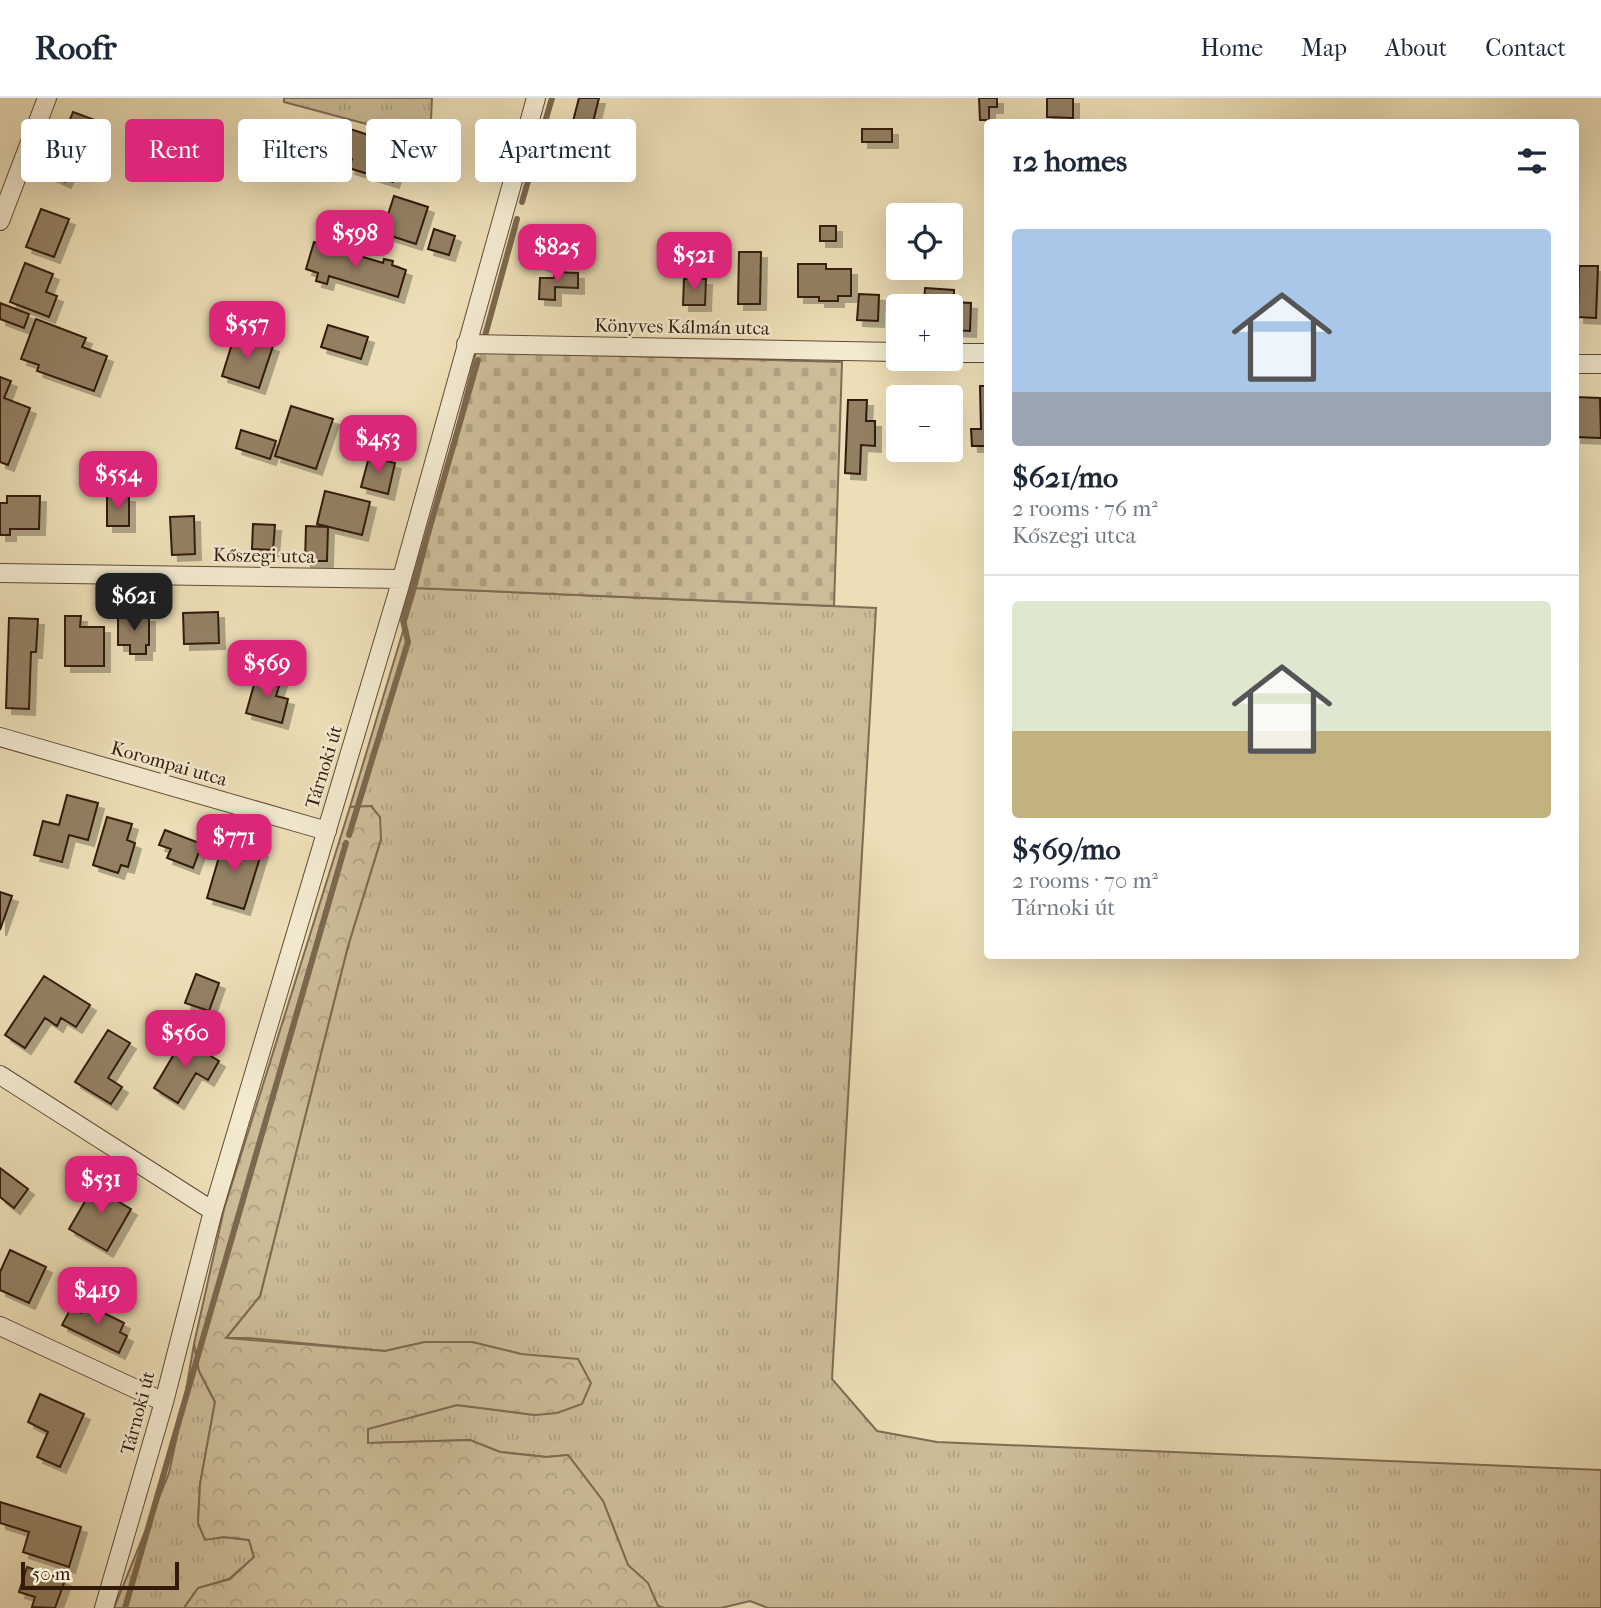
<!DOCTYPE html>
<html lang="en">
<head>
<meta charset="utf-8">
<style>
  :root { --surface:#fff; --page:#f6f6f7; --text:#1f2937; --muted:#747a83; --line:#e0e1e3; --accent:#db2777 }
  body { margin:0; font-family:"IM FELL French Canon",serif; background:var(--page); color:var(--text); height:100vh; display:flex; flex-direction:column; font-size:26px; white-space:nowrap }
  * { box-sizing:border-box; margin:0 }
  p { font-size:23px; color:var(--muted) }
  .icon { flex:none; width:38px; height:38px; fill:none; stroke:currentColor; stroke-width:2; stroke-linecap:round; stroke-linejoin:round }
  .map { position:relative; flex:1; overflow:hidden }
  .side { position:absolute; left:984px; top:21px; width:595px; height:840px; display:flex; flex-direction:column; background:var(--surface); border-radius:7px; box-shadow:0 7px 28px #0002 }
  .side>* { flex:none }
  .guide { position:absolute; left:21px; top:21px; width:665px; height:63px; display:flex; gap:14px }
  .controls { position:absolute; left:886px; top:105px; display:grid; gap:14px }
  .controls a { display:grid; place-items:center; width:77px; height:77px; border-radius:7px; background:var(--surface); box-shadow:0 7px 28px #0002; font-size:35px }
  .scale { position:absolute; left:21px; bottom:18px; width:158px; box-sizing:border-box; padding-left:7px; border:4px solid #321b0a; border-top:0; font-size:19px; line-height:24px; white-space:nowrap; color:#321b0a; -webkit-text-stroke:5px #f3ead0; paint-order:stroke }
  .price { position:absolute; translate:-50% -60px; padding:0 16px; border-radius:14px; background:var(--accent); color:#fff; font-size:23px; line-height:46px; filter:drop-shadow(0 2px 4px #0008) }
  .price::after { content:''; position:absolute; left:50%; top:42px; width:21px; height:16px; margin-left:-10px; background:inherit; clip-path:polygon(0 0,100% 0,50% 100%) }
  .price.selected { background:#222; color:#fff }
  ul { padding:0; list-style:none }
  li { display:grid; align-content:center; gap:14px; height:371px; padding:0 28px }
  li+li { border-top:2px solid var(--line) }
  li span { display:grid; place-items:center; height:217px; border-radius:7px; color:#555 }
  li>.icon { margin-inline-start:auto }
  span .icon { width:126px; height:126px; fill:#fffc; stroke-width:1 }
  li b { font-size:30px }
  h2 { display:flex; justify-content:space-between; align-items:center; height:84px; padding:0 28px; font-size:30px }
  .chip { padding:0 24px; border-radius:7px; background:var(--surface); box-shadow:0 7px 28px #0002; font-size:24px; line-height:63px }
  .chip.selected { background:var(--accent); color:#fff }
  header { display:flex; align-items:center; gap:42px; box-sizing:border-box; height:98px; padding:0 35px; background:var(--surface); border-bottom:2px solid var(--line) }
  header strong { font-size:33px }
  nav { display:flex; gap:38px; margin-inline-start:auto; font-size:24px }
  .map>svg:first-child { display:block }
</style>
</head>
<body>
<header>
<strong>Roofr</strong>
<nav><a>Home</a><a>Map</a><a>About</a><a>Contact</a></nav>
</header>
<div class="map">
<svg width="1601" height="1510" viewBox="0 0 1601 1510">
  <defs>
    <pattern id="grass-tufts" width="24" height="20" patternUnits="userSpaceOnUse" patternTransform="scale(1.75)"><rect width="24" height="20" fill="#ccbd99"/><path d="M3 7l-1-3M5 7V3M7 7l1-3M15 17l-1-3M17 17v-4M19 17l1-3" fill="none" stroke="#b0a282"/></pattern>
    <pattern id="forest-crowns" width="20" height="18" patternUnits="userSpaceOnUse" patternTransform="scale(1.75)"><rect width="20" height="18" fill="#ccbd99"/><path d="M2 6a3 3 0 1 1 6 0M12 15a3 3 0 1 1 6 0" fill="none" stroke="#b0a282"/></pattern>
    <pattern id="cemetery-stones" width="16" height="16" patternUnits="userSpaceOnUse" patternTransform="scale(1.75)"><rect width="16" height="16" fill="#ccbd99"/><path d="M2 7V4a2 2 0 0 1 4 0v3zM10 15v-3a2 2 0 0 1 4 0v3z" fill="#b0a282"/></pattern>
    <filter id="shadow"><feDropShadow dx="6" dy="6" stdDeviation="0" flood-color="#0004"/></filter>
  </defs>
  <rect width="100%" height="100%" fill="#ecdeb6"/>
  <filter id="stains"><feTurbulence type="fractalNoise" baseFrequency=".00286" numOctaves="4"/><feColorMatrix values="0 0 0 0 .2 0 0 0 0 .09 0 0 0 0 .02 0 0 0 .5 -.17"/></filter>
  <radialGradient id="worn" r=".72"><stop offset=".6" stop-color="#630" stop-opacity="0"/><stop offset="1" stop-color="#630" stop-opacity=".3"/></radialGradient>
  <!-- grass -->
  <path fill="url(#grass-tufts)" stroke="#7f6c52" stroke-width="2" d="M284,0H432L430,43L284,4Z
    M416,490L876,510L832,1281L877,1333L937,1344L1601,1372V1510H768L750,1503L721,1510H664L658,1508L647,1485L628,1467L603,1403L568,1357L546,1359L500,1354L470,1342L368,1345L367,1331L457,1307L535,1317L521,1256L472,1244H425L385,1253L248,1240H226L260,1198L348,848L381,741L372,708L350,709Z
    M194,1246L199,1273L215,1304L200,1386L198,1425L205,1441L224,1439L249,1442L254,1459L229,1481L198,1490L184,1510H114L169,1375L183,1310Z"/>
  <!-- forest -->
  <path fill="url(#forest-crowns)" stroke="#7f6c52" stroke-width="2" d="M371,708L380,719L381,741L348,848L260,1198L226,1240L385,1253L425,1244H472L521,1256L578,1261L591,1285L582,1306L557,1315L535,1317L457,1307L368,1331V1345L470,1342L500,1354L546,1359L568,1357L603,1403L628,1467L648,1485L658,1508L664,1510H184L198,1490L230,1481L254,1459L249,1442L224,1439L205,1442L198,1425L200,1386L215,1304L199,1273L194,1246L224,1111L350,709Z"/>
  <!-- cemetery -->
  <path fill="url(#cemetery-stones)" stroke="#7f6c52" stroke-width="2" d="M476,254L842,264L834,508L416,490Z"/>
  <g fill="none" stroke-linecap="round" stroke-linejoin="round">
    <!-- stream -->
    <path stroke="#7c684e" stroke-width="6" d="M522,104L552,0
      M485,238L517,121
      M349,737L408,544L403,522L478,262
      M125,1510L346,745"/>
  </g>
  <!-- building -->
  <path fill="#938063" stroke="#321b0a" stroke-width="2" filter="url(#shadow)" d="M579,0H599L592,28L573,23Z
    M979,0H997V9H989V22H980Z
    M1047,0H1073V20L1047,19Z
    M73,14L103,25L97,43L66,31Z
    M350,31L390,44L388,52L402,57L393,84L349,70L352,61L342,57Z
    M862,31H892V44H862Z
    M61,41L80,48L65,84L47,76Z
    M584,44L616,45L615,76H574L575,57H584Z
    M394,98L428,109L416,146L382,135Z
    M41,111L69,121L54,159L26,149Z
    M820,128H836V143H820Z
    M434,131L455,138L449,157L428,151Z
    M538,140L564,148L557,171L531,163Z
    M314,144L383,165L384,161L393,163L392,167L406,172L398,199L329,178L327,186L316,183L318,175L306,171Z
    M739,154H761L760,206H738Z
    M25,165L53,176L46,194L57,198L49,219L10,204Z
    M798,166H826V171H851V198H838V203H819V199H798Z
    M1579,168H1598L1596,220L1578,219Z
    M554,174L578,175V190L555,189V202L539,201L540,180H554Z
    M684,181H706L705,207H683Z
    M925,190L954,192V204L971,205L970,233L950,232V208H924Z
    M859,196L879,197L878,223L857,222Z
    M0,205L29,216L24,230L0,221Z
    M36,221L86,240L82,249L107,258L94,293L37,273L39,267L21,261Z
    M328,227L368,239L361,261L321,249Z
    M235,236L273,248L259,290L222,278Z
    M0,279L11,283L4,300L30,310L8,367L0,364Z
    M980,288H987V348H972L971,331H981Z
    M1575,299L1600,300L1601,340L1575,339Z
    M848,302H867L866,323H875V348L861,347L860,376L845,375Z
    M291,308L333,321L316,371L275,358Z
    M241,332L276,343L270,361L236,350Z
    M369,359L395,365L388,396L361,389Z
    M325,393L370,404L362,437L317,426Z
    M7,398H40L39,431H10V437H0V405H7Z
    M107,398H129V428H107Z
    M194,418L195,456L172,457L170,419Z
    M253,426L275,427L273,452L252,451Z
    M306,428L328,429L327,463H305Z
    M218,514L219,545L184,546L183,515Z
    M65,518H81L80,529H104V568H65Z
    M118,518H149V547H146V556H130V547H118Z
    M9,520L38,521L36,554H31L29,611L6,610Z
    M257,576L281,582L276,598L288,601L282,625L246,615Z
    M67,697L98,705L88,742L69,737L62,764L34,757L43,723L59,727Z
    M107,719L132,726L127,742L135,745L128,769L121,767L118,775L93,767Z
    M165,732L202,746L193,770L167,760L171,751L159,747Z
    M224,742L262,753L244,811L207,800Z
    M0,794L12,798L0,832Z
    M196,876L219,885L209,913L185,905Z
    M44,878L90,907L76,929L61,920L57,928L45,920L25,950L5,937Z
    M108,932L130,945L108,980L122,989L111,1006L75,984Z
    M183,941L219,963L208,982L196,975L178,1005L154,990Z
    M0,1070L28,1091L14,1110L0,1099Z
    M98,1081L119,1093L114,1101L131,1111L107,1153L69,1131Z
    M10,1152L46,1169L29,1205L0,1192V1174Z
    M86,1206L124,1225L120,1234L127,1238L119,1255L62,1227L71,1210L81,1215Z
    M40,1296L84,1316L60,1369L37,1359L48,1334L28,1324Z
    M0,1404L81,1429L69,1469L23,1454L29,1434L0,1425Z
    M27,1469L65,1482L55,1510L32,1509L35,1499L19,1494Z"/>
  <g fill="none" stroke-linecap="round" stroke-linejoin="round">
    <!-- minor casing -->
    <g stroke="#604c35" stroke-width="20">
      <path id="minor" d="M0,123L47,0
        M466,246L898,254
        M950,255H987
        M1575,266H1601
        M0,475L401,481
        M0,639L327,733
        M0,977L213,1113
        M0,1228L164,1304
        M104,1510L164,1304L213,1113L398,494L536,0"/>
    </g>
    <!-- minor -->
    <use href="#minor" stroke="#f3ead0" stroke-width="18"/>
  </g>
  <g text-anchor="middle" dominant-baseline="central" stroke-width="5" stroke-linejoin="round" paint-order="stroke">
    <!-- street labels -->
    <g font-size="19" fill="#321b0a" stroke="#f3ead0">
      <text transform="translate(682 229) rotate(1)">Könyves Kálmán utca</text>
      <text transform="translate(264 458) rotate(1)">Kőszegi utca</text>
      <text transform="translate(169 666) rotate(16)">Korompai utca</text>
      <text transform="translate(324 669) rotate(-73)">Tárnoki út</text>
      <text transform="translate(138 1315) rotate(-75)">Tárnoki út</text>
    </g>
  </g>
  <rect width="100%" height="100%" filter="url(#stains)"/>
  <rect width="100%" height="100%" fill="url(#worn)"/>
</svg>
<div class="controls">
<a><svg class="icon" aria-label="locate" viewBox="0 0 24 24"><circle cx="12" cy="12" r="6"/><path d="M12 2v4M12 18v4M2 12h4M18 12h4"/></svg></a>
<a>+</a>
<a>−</a>
</div>
<div class="scale">50 m</div>
<b class="price" style="left:355px;top:172px">$598</b>
<b class="price" style="left:557px;top:186px">$825</b>
<b class="price" style="left:694px;top:194px">$521</b>
<b class="price" style="left:247px;top:263px">$557</b>
<b class="price" style="left:378px;top:377px">$453</b>
<b class="price" style="left:118px;top:413px">$554</b>
<b class="price selected" style="left:134px;top:535px">$621</b>
<b class="price" style="left:267px;top:602px">$569</b>
<b class="price" style="left:234px;top:776px">$771</b>
<b class="price" style="left:185px;top:972px">$560</b>
<b class="price" style="left:101px;top:1118px">$531</b>
<b class="price" style="left:97px;top:1229px">$419</b>
<div class="guide">
<a class="chip">Buy</a>
<a class="chip selected">Rent</a>
<a class="chip">Filters</a>
<a class="chip">New</a>
<a class="chip">Apartment</a>
</div>
<section class="side">
<h2>12 homes<svg class="icon" aria-label="filters" viewBox="0 0 24 24"><path d="M4 7h16M4 17h16"/><circle cx="9" cy="7" r="2"/><circle cx="15" cy="17" r="2"/></svg></h2>
<ul>
<li><span style="background:linear-gradient(#a9c7e8 75%,#9aa5b1 0)"><svg class="icon" aria-label="home" viewBox="0 0 24 24"><path d="M3 11l9-7 9 7M6 9v11h12V9"/></svg></span><div><b>$621/mo</b><p>2 rooms · 76 m²</p><p>Kőszegi utca</p></div></li>
<li><span style="background:linear-gradient(#dfe7d0 60%,#c2b280 0)"><svg class="icon" aria-label="home" viewBox="0 0 24 24"><path d="M3 11l9-7 9 7M6 9v11h12V9"/></svg></span><div><b>$569/mo</b><p>2 rooms · 70 m²</p><p>Tárnoki út</p></div></li>
</ul>
</section>
</div>
</body>
</html>
